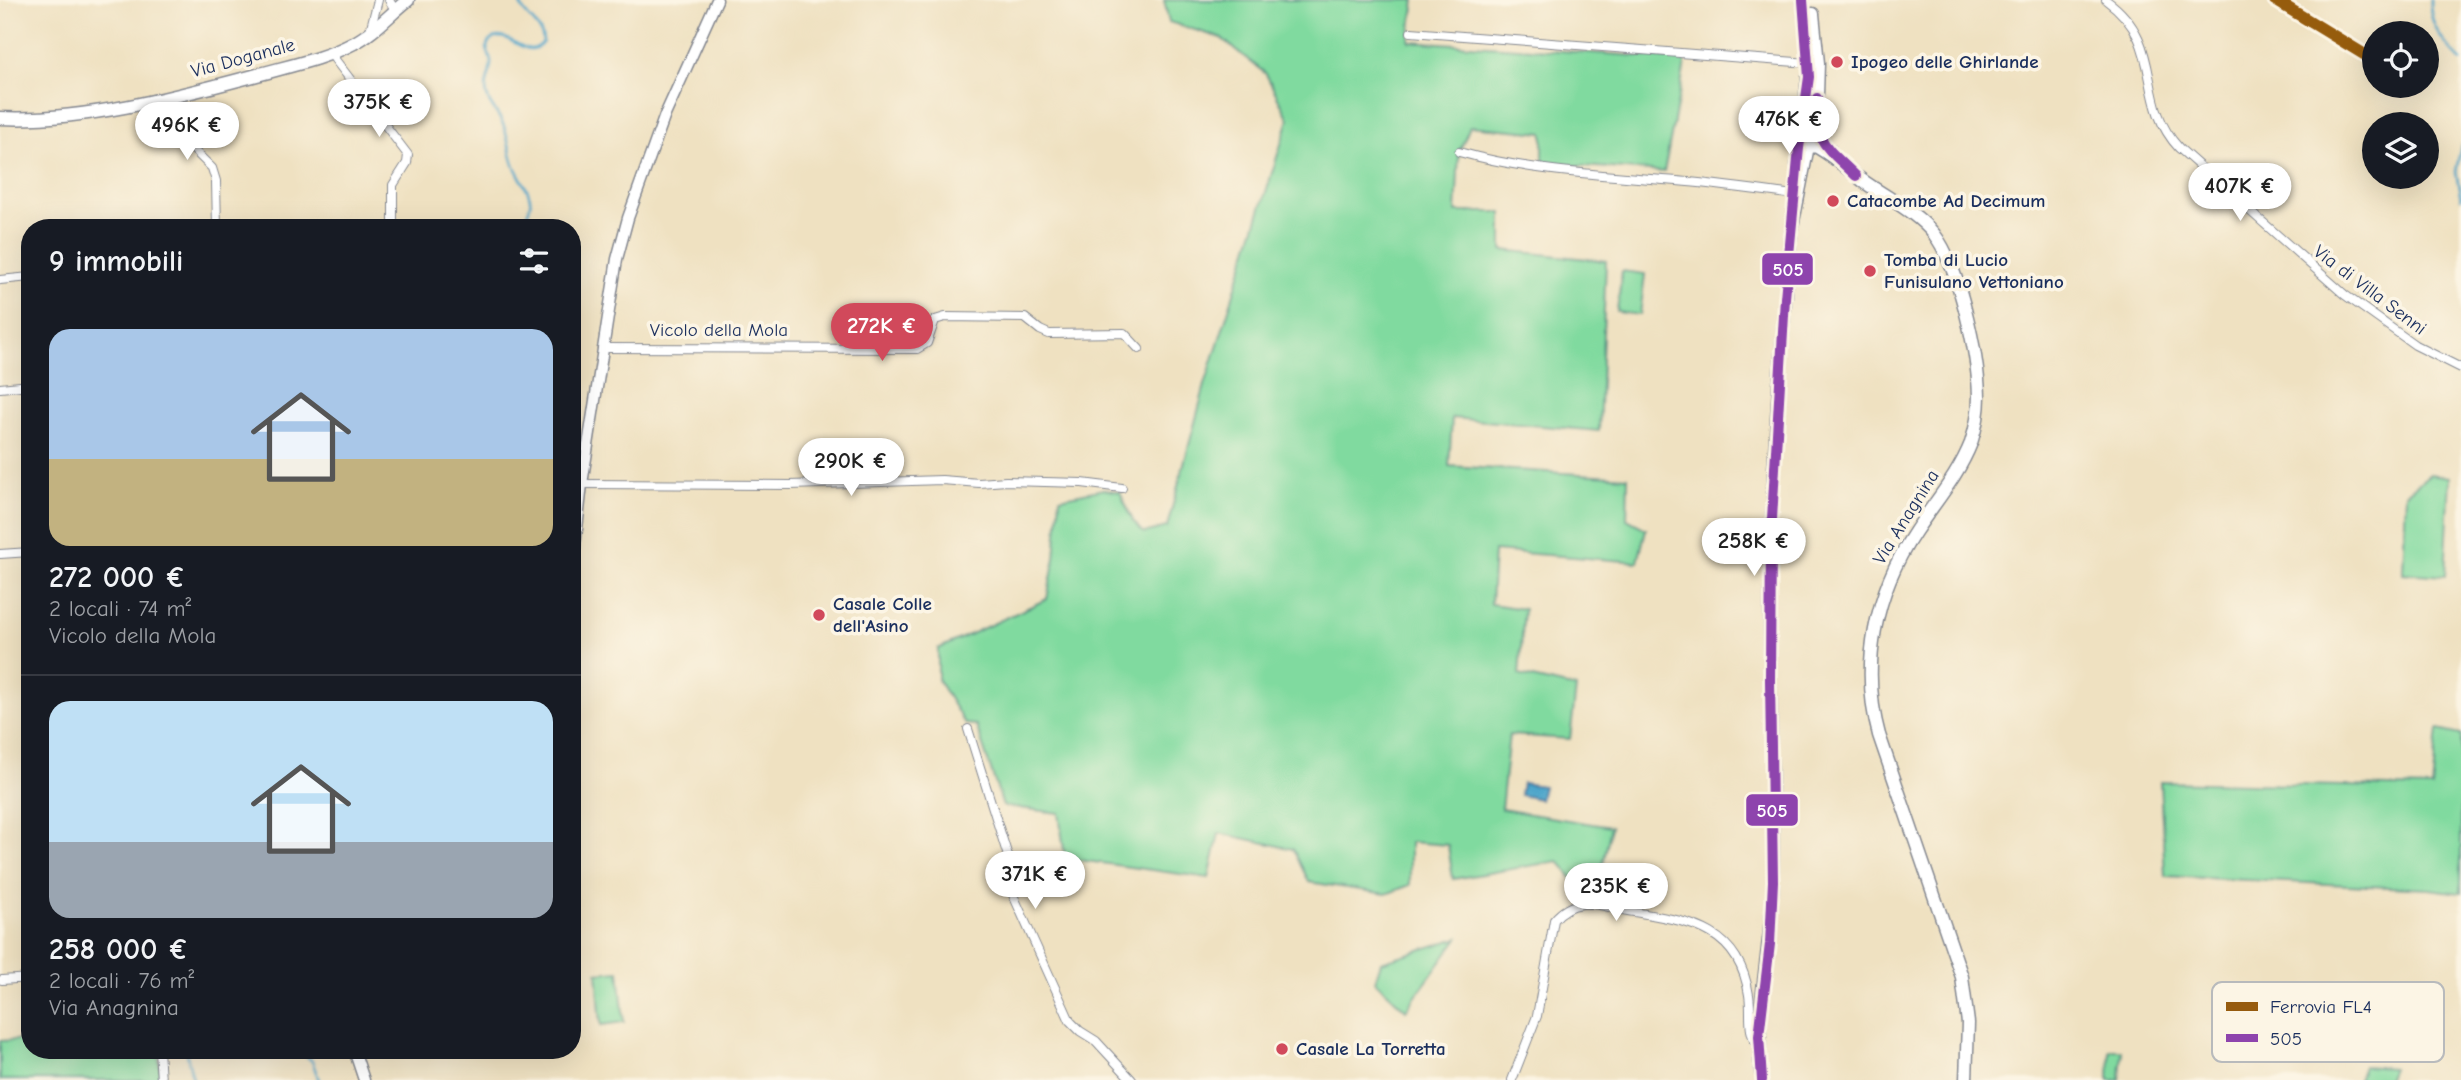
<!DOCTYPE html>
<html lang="it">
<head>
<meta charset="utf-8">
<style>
  :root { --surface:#171b24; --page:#242831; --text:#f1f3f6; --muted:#9ea1a6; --line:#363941; --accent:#d1495b }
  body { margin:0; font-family:"Comic Neue",sans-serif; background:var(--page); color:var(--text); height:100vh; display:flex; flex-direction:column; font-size:26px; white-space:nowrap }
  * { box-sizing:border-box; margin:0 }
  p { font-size:23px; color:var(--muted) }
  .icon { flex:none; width:38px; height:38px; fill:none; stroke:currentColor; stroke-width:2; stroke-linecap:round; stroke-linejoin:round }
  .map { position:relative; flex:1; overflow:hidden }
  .sheet { position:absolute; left:21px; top:219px; width:560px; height:840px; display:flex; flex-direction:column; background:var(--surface); border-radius:28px; box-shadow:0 7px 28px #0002 }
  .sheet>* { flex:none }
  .controls { position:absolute; left:2362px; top:21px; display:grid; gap:14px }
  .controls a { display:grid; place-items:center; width:77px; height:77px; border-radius:50%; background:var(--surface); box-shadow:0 7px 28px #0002; font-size:35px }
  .price { position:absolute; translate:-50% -60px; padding:0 16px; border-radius:24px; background:#fff; color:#222; font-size:23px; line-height:46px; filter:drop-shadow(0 2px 4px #0008) }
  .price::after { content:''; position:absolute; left:50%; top:42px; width:21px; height:16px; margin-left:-10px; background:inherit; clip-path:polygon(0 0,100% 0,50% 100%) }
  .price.active { background:var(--accent); color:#fff }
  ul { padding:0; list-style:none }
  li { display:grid; align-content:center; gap:14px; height:371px; padding:0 28px }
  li+li { border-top:2px solid var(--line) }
  li span { display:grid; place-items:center; height:217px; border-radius:21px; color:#555 }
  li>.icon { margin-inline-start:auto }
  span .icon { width:126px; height:126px; fill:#fffc; stroke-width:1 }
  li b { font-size:30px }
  h2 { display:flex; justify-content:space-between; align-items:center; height:84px; padding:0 28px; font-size:30px }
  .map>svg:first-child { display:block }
</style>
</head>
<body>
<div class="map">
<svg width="2461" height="1080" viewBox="0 0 2461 1080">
  <rect width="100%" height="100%" fill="#fcf5e5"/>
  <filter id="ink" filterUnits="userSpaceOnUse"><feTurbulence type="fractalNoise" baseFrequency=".0143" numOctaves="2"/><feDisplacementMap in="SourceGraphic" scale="14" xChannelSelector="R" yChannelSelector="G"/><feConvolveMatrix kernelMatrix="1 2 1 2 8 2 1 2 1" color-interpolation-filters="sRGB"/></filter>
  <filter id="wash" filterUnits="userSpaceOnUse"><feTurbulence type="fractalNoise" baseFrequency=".00686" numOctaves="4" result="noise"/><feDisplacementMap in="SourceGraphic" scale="28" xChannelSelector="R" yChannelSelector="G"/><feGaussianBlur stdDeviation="1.57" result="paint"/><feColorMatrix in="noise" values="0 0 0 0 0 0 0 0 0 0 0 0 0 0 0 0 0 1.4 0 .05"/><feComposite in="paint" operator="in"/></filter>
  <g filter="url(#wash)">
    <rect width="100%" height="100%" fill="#efe1c1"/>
    <!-- green -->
    <path fill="#80da9f" stroke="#4e847e" stroke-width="2" d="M1164,0H1415L1409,41L1686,59L1664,172L1543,163V133L1470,126L1459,152L1456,212H1502V250L1606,261L1599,431L1452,418L1449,466L1628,477L1627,519L1646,529L1638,562L1494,551L1491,604L1524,609L1519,675L1576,688L1570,739L1509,735L1501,809L1611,827L1596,897C1574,893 1573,874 1558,861L1453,879L1448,845L1410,842V885L1386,894L1309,882L1293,849L1219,833L1209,878L1065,858L1059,813L1003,806L976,725L965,724L938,680V649L1047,599L1055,558L1060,498L1103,489L1120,492L1133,521L1144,533L1167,527L1205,385L1289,119L1266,74L1221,38L1169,22Z
      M1622,271L1645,274L1640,315L1617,312Z
      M2430,474L2450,477L2445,576L2403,573L2406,493Z
      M1712,531L1758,535L1756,556L1710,551Z
      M2438,730L2461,735V893L2429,889L2165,876L2160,782L2432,788Z
      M1458,938L1406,1010L1375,981L1381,962Z
      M619,971L624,1022L601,1025L597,973Z
      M30,1039V1050H158L161,1080H0V1041Z
      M2110,1050H2122L2120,1080H2109Z
      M2363,1066L2392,1068L2387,1080H2358Z"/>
    <!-- water -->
    <path fill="#4da5ca" stroke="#346a94" stroke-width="2" d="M1522,783L1543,786L1540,799L1520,795Z"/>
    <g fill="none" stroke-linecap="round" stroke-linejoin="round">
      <!-- stream -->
      <path stroke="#4da5ca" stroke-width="2.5" d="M519,0C522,17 543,24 543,42C526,64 507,25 490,41C483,47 490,54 491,61C492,74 482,85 488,99C491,107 498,114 502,122C509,136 509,154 516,169C529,195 539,199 519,228
        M2430,0C2429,26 2444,44 2461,61
        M2461,146L2456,172L2461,198
        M186,1050L193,1080
        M300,1050L312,1061L319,1080"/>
    </g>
  </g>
  <g filter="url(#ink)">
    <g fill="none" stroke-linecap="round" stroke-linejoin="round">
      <!-- minor casing -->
      <g stroke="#858890" stroke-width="10">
        <path id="minor" d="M389,0L395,10
          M2106,0C2167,44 2134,100 2179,148L2345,295L2415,345L2461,368
          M370,31L378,0
          M1411,32L1809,63
          M330,53L408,155L407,163L393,185V228
          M149,103L161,118L212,168L216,181L217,228
          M1459,152C1530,172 1604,175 1677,181C1716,184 1756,190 1795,195
          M0,280L30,277
          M603,348L917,349L927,343L935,320L945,317L1025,318L1040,330L1049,334L1124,333L1139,349
          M0,388L30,385
          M582,484L790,485L942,480L979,483L1006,481L1082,483L1122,488
          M0,554L30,552
          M968,729L1012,869L1009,886L1070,1021L1080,1031L1096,1041L1132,1080
          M2,980L30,978
          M159,1050L161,1080
          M1512,1080L1537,1016L1554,920C1574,896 1595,904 1623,910C1681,921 1738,922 1749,995C1752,1013 1746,1031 1758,1046"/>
      </g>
      <!-- tertiary casing -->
      <g stroke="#858890" stroke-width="13">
        <path id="tertiary" d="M572,574L582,484L617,259L628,218L665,115L717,0
          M354,1050L364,1080"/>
      </g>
      <!-- secondary casing -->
      <g stroke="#858890" stroke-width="15">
        <path id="secondary" d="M1813,14L1818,63L1816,127L1822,141L1831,151
          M0,118C83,122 178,96 257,75C289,66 324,59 354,43C374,33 390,14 408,0
          M1797,165L1809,70L1803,0
          M1791,232L1807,151L1809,147L1815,146C1833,155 1849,171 1866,183C1889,199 1916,212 1934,234C1959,266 1978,354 1979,396C1979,411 1976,428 1971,443C1958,476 1934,503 1915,532C1875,592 1860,666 1879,735L1962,977L1968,1023L1966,1080
          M1762,1080C1753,1013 1773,947 1773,880C1773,772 1768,665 1771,557C1773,446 1782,335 1792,225"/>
      </g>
      <!-- minor -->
      <use href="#minor" stroke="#fff" stroke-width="8"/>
      <!-- tertiary -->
      <use href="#tertiary" stroke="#fff" stroke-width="10"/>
      <!-- secondary -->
      <use href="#secondary" stroke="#fff" stroke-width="12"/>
      <!-- bus-1 casing -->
      <g stroke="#fcf5e5" stroke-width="16">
        <path id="bus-1" d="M1817,98C1812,142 1827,147 1856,176
          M1762,1080L1759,1036L1770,944L1773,881L1770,680L1771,536L1785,298L1799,148L1809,77L1803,0"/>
      </g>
      <!-- bus-1 -->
      <use href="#bus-1" stroke="#8e44ad" stroke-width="10"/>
      <!-- rail-1 casing -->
      <g stroke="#fcf5e5" stroke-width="18">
        <path id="rail-1" d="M2275,0L2375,61"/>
      </g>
      <!-- rail-1 -->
      <use href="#rail-1" stroke="#965b0e" stroke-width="12"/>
    </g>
  </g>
  <!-- markers -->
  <g fill="#d1495b" stroke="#fcf5e5" stroke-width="2.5">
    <circle cx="1837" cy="62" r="7"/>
    <circle cx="1833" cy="201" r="7"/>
    <circle cx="1870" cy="271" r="7"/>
    <circle cx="819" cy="615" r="7"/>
    <circle cx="1282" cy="1049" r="7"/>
  </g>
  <g text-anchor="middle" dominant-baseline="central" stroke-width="7" stroke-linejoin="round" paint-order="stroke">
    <!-- street labels -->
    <g font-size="19" fill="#1b2f5e" stroke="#fcf5e5">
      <text transform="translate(243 58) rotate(-15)">Via Doganale</text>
      <text transform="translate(2370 290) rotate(37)">Via di Villa Senni</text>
      <text x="719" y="330">Vicolo della Mola</text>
      <text transform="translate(1906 517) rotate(-58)">Via Anagnina</text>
    </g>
    <!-- poi labels -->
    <g font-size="19" font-weight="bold" fill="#1b2f5e" stroke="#fcf5e5" text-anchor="start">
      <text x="1851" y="62">Ipogeo delle Ghirlande</text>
      <text x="1847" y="201">Catacombe Ad Decimum</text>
      <text x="1884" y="260">Tomba di Lucio<tspan x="1884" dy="22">Funisulano Vettoniano</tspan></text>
      <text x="833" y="604">Casale Colle<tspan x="833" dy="22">dell'Asino</tspan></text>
      <text x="1296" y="1049">Casale La Torretta</text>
    </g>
  </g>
  <!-- legend -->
  <rect x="2212" y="982" width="232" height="80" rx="10" fill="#fcf5e5" stroke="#b8babc" stroke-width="2"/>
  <rect x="2226" y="1002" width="32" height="9" fill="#965b0e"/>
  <rect x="2226" y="1034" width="32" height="8" fill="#8e44ad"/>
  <g font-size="19" fill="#1b2f5e">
    <text x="2270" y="1013">Ferrovia FL4</text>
    <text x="2270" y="1045">505</text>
  </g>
  <g stroke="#fcf5e5" stroke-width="2.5">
    <rect x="1761" y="252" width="53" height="34" rx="7" fill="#8e44ad"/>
    <rect x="1745" y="793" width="54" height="34" rx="7" fill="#8e44ad"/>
  </g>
  <g font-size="19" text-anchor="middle" font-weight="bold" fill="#fff">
    <text x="1788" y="276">505</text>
    <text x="1772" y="817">505</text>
  </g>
</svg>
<div class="controls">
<a><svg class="icon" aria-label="locate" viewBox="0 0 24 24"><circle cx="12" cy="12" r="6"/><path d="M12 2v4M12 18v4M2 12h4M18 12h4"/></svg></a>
<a><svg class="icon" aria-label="layers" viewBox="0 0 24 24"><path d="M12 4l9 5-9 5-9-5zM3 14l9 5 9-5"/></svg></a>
</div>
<b class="price" style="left:379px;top:139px">375K €</b>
<b class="price" style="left:1789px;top:156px">476K €</b>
<b class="price" style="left:187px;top:162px">496K €</b>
<b class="price" style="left:2240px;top:223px">407K €</b>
<b class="price active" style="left:882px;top:363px">272K €</b>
<b class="price" style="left:851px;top:498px">290K €</b>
<b class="price" style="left:1754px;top:578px">258K €</b>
<b class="price" style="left:1035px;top:911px">371K €</b>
<b class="price" style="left:1616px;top:923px">235K €</b>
<section class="sheet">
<h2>9 immobili<svg class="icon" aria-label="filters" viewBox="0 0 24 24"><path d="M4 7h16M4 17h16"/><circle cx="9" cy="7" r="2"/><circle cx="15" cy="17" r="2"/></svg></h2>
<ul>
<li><span style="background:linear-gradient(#a9c7e8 60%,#c2b280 0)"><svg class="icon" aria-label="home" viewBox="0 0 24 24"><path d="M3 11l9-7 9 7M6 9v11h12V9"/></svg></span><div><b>272 000 €</b><p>2 locali · 74 m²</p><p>Vicolo della Mola</p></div></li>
<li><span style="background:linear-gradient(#bfe0f5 65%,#9aa5b1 0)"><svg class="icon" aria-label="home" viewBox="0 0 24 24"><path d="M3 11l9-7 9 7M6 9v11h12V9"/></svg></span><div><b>258 000 €</b><p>2 locali · 76 m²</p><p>Via Anagnina</p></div></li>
</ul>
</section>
</div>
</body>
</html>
